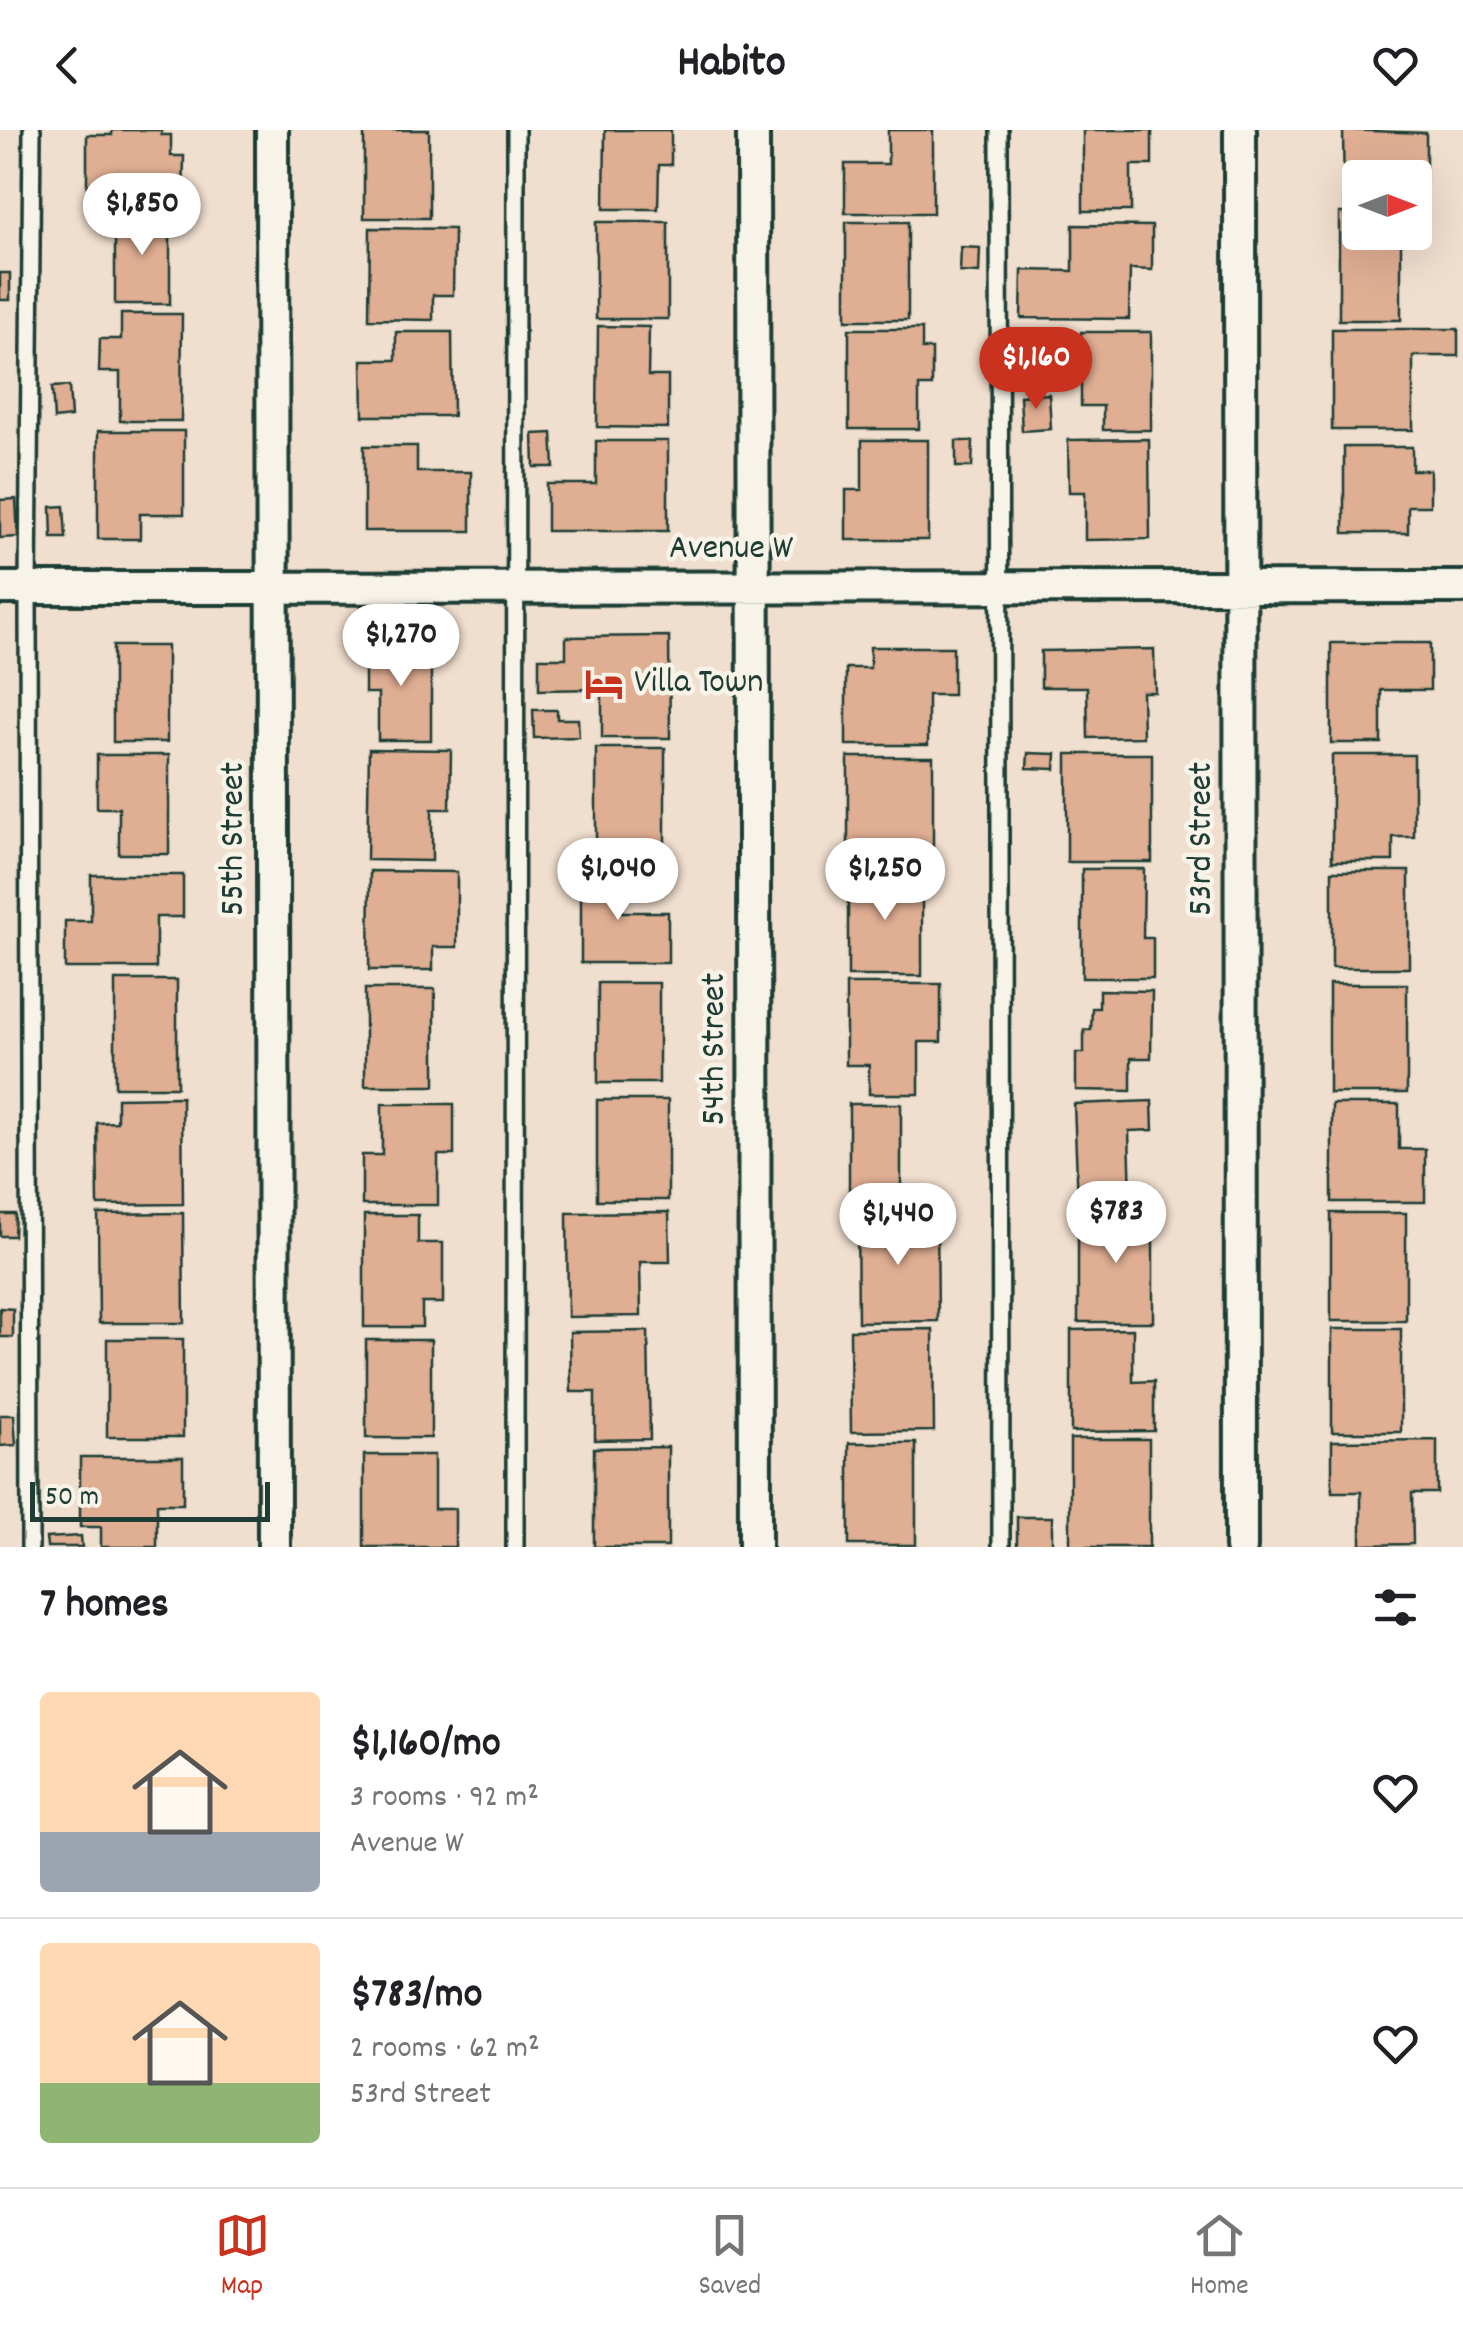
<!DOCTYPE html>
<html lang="en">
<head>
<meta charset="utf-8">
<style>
  :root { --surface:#fff; --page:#f2f2f2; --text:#202124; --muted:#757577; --line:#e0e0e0; --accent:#c8321e }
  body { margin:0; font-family:Dekko,sans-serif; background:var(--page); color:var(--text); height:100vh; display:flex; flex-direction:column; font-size:38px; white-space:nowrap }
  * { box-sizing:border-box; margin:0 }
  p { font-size:32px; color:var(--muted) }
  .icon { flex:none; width:55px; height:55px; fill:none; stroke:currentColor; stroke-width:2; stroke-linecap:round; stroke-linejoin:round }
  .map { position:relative; height:1417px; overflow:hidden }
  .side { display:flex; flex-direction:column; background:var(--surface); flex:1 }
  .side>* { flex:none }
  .needle { width:65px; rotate:90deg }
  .controls { position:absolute; left:1342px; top:30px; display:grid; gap:20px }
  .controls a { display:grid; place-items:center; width:90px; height:90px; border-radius:10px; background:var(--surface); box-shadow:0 10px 40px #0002; font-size:50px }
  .scale { position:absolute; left:30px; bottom:25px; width:240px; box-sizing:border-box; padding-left:10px; border:5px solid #1f3d34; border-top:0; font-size:28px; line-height:35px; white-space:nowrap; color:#1f3d34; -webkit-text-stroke:8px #f7f3e8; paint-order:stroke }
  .price { position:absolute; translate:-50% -85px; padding:0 22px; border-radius:35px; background:#fff; color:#222; font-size:32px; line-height:65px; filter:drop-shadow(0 2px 5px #0008) }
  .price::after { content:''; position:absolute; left:50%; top:60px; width:30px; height:22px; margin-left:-15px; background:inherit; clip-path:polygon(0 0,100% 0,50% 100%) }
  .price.on { background:var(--accent); color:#fff }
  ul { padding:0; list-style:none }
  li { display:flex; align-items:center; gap:30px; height:250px; padding:0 40px }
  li+li { border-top:2px solid var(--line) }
  li span { display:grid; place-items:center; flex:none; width:280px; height:200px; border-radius:10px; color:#555 }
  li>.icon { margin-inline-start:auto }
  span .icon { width:120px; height:120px; fill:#fffc; stroke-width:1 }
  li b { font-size:42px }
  h2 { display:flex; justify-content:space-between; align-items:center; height:120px; padding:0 40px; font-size:42px }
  header { display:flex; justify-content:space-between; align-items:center; height:130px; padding:0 40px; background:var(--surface); font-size:45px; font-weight:800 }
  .tabs { display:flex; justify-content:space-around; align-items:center; height:140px; border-top:2px solid var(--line); background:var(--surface); font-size:28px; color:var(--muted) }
  .tabs a { display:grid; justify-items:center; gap:5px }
  .tabs .on { color:var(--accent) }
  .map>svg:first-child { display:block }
</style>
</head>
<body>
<header><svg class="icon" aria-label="back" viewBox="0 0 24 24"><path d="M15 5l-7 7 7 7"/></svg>Habito<svg class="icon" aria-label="heart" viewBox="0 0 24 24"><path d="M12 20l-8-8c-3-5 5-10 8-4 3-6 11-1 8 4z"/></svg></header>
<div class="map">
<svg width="1463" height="1417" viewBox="0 0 1463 1417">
  <rect width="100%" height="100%" fill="#f0dece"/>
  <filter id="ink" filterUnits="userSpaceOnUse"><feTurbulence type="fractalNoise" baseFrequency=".01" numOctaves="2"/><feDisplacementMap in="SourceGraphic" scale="20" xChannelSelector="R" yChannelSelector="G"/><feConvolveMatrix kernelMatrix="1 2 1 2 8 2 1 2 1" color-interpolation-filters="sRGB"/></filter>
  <g filter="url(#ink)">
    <!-- building -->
    <path fill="#e0ae93" stroke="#1f3d34" stroke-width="2.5" d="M112,0H161V5H171V26H184L183,72L87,71V5H112Z
      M364,0H429V88H364Z
      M605,0H671V35H659L658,79H604Z
      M888,0H933V83H845V34H888Z
      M1083,0H1152V35H1131V81H1083Z
      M1343,0L1426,3V49L1360,48V74H1344Z
      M115,82H170V174H115Z
      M1339,83H1360V102H1401V190H1339Z
      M596,92H668V189H596Z
      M846,92H908V190H846Z
      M1073,95L1152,96V140L1130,139L1129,189L1021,188L1022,140L1073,141Z
      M370,98L454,99L453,165H433V190L369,189Z
      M961,117L980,118L979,143L960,142Z
      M0,143H10V170H0Z
      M121,184H182L181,291H120V242H99L100,209H121Z
      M598,196L649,197L648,246H668V298L597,297Z
      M849,199H922V219H932V256H919V299H849Z
      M1332,199H1458V226H1413V300H1332Z
      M396,202H452L453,286H363L362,230H396Z
      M1081,202H1151V300H1103V276H1081Z
      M69,256L71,287L54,289L52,257Z
      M1049,264L1051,299L1022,301L1020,266Z
      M98,301H184V384H140V409H98Z
      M552,303L554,337H534L533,304Z
      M1149,309L1150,409L1085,410V362H1069L1068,310Z
      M862,310H928V410H846V360H862Z
      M596,311H668V401H547V354H596Z
      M956,311H973L972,337H956Z
      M364,316H417V342H471V401H364Z
      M1344,317H1412V340H1430V376H1408V403H1344Z
      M16,369L18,407L0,408V370Z
      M64,376L66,408H52L51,377Z
      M669,506L670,608H602V559L539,560V528H566V507Z
      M365,513H431V610H378V563H365Z
      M1331,513H1430V560H1381V613H1331Z
      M113,516H167V612H113Z
      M870,517H953V565H928V615H846V538H870Z
      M1154,519L1155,562H1142L1143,607L1088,608L1087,557H1041V521Z
      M533,580H557V589H578L579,607L534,608Z
      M596,618H665V721H596Z
      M369,619L451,620L450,679H432V731L367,730Z
      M1028,623L1056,624L1055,639L1027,638Z
      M1067,624H1152V732H1067Z
      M97,625H169V724H119V678H97Z
      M1332,625H1414V707H1393V731H1332Z
      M848,627H933V729H848Z
      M581,735H622V782H668V833H581Z
      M1082,739H1144L1143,808H1153V848H1082Z
      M848,740H922V846H848Z
      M370,741L457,742V817H433V840H369Z
      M1332,741H1409V838H1332Z
      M91,745H183V787H156V838H65V791H91Z
      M115,850H177V957H115Z
      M598,853H659V953H598Z
      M846,854H941V912H919V964H869V935H846Z
      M1329,854H1407V963H1329Z
      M365,859H435V956H365Z
      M1099,860L1152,861L1151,928H1131V961L1076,960V923H1084V900H1091L1092,878H1099Z
      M182,967L183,1074L98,1075L97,993L117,992V968Z
      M597,970H668V1070H597Z
      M1152,971L1153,1000L1129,1001L1131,1071L1078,1073L1074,974Z
      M382,974H454V1025H438V1075H362V1025H382Z
      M849,974H901V1074H849Z
      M1332,974H1399V1019H1425V1072H1332Z
      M1078,1081H1153V1192H1078Z
      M669,1082L670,1132H640L641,1186L568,1187L567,1083Z
      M183,1083L184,1193H99L98,1084Z
      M937,1083L938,1191L858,1192L857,1084Z
      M1331,1083H1406V1191H1331Z
      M0,1084H15L14,1106H0Z
      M364,1085H418V1113H443V1173H422V1197H364Z
      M0,1178L13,1179V1207H0Z
      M933,1199L934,1301L851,1302L850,1200Z
      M1133,1199V1252L1154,1251V1301L1071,1302V1200Z
      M1332,1199H1401V1302H1332Z
      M648,1201L650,1309L595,1310V1262H571L570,1202Z
      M107,1209H183V1307H107Z
      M366,1210H431V1308H366Z
      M0,1285H14L16,1315L0,1316Z
      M1070,1309H1149V1417H1070Z
      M1437,1310V1363H1412L1413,1414L1361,1415V1362H1332V1311Z
      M849,1313H916V1415H849Z
      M668,1317V1417H594V1318Z
      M364,1325H434V1379H455V1417H364Z
      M80,1327H183V1374H157V1417H101V1397H80Z
      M1017,1387H1052V1417H1017Z
      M81,1406L82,1417H47L46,1408Z"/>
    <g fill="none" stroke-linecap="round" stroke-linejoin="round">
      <!-- service casing -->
      <g stroke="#1f3d34" stroke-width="22">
        <path id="service" d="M999,0L1001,1417
          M30,1417L28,458L32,0
          M515,1417L516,0"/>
      </g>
      <!-- minor casing -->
      <g stroke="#1f3d34" stroke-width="38">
        <path id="minor" d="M272,0L274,1417
          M753,0L755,1417
          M1240,0L1241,1417
          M0,458L1463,457"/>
      </g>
      <!-- service -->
      <use href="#service" stroke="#f7f3e8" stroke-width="15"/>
      <!-- minor -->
      <use href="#minor" stroke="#f7f3e8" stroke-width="30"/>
    </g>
  </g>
  <!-- icons -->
  <defs>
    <g id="hotel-bare" transform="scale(3)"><path d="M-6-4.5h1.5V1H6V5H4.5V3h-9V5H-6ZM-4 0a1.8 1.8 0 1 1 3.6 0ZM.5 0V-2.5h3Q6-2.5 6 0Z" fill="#c8321e" stroke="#f7f3e8" stroke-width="2.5" paint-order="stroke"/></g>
  </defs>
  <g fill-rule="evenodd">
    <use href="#hotel-bare" x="604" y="554"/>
  </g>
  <g text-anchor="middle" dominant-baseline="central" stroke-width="9" stroke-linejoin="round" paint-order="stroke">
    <!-- street labels -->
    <g font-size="35" fill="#1f3d34" stroke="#f7f3e8">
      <text x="731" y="420">Avenue W</text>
      <text transform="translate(235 709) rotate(-90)">55th Street</text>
      <text transform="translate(1203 709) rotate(-90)">53rd Street</text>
      <text transform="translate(716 919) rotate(-90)">54th Street</text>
    </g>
    <!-- poi labels -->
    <g font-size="35" fill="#1f3d34" stroke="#f7f3e8" text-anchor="start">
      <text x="634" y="554">Villa Town</text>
    </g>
  </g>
</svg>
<div class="controls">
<a><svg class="needle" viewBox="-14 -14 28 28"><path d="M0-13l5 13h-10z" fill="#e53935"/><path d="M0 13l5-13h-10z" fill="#757577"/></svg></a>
</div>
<div class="scale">50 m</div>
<b class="price" style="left:142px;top:128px">$1,850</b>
<b class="price on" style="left:1036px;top:282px">$1,160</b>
<b class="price" style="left:401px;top:559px">$1,270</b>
<b class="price" style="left:618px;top:793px">$1,040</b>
<b class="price" style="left:885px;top:793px">$1,250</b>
<b class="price" style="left:1116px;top:1136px">$783</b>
<b class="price" style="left:898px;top:1138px">$1,440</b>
</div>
<section class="side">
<h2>7 homes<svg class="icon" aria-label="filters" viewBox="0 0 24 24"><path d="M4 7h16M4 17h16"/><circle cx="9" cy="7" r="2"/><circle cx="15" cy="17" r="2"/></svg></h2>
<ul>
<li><span style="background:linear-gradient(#ffd9b3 70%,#9aa5b1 0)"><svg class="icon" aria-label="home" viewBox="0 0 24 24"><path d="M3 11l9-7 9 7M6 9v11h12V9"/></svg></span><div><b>$1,160/mo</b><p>3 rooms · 92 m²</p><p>Avenue W</p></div><svg class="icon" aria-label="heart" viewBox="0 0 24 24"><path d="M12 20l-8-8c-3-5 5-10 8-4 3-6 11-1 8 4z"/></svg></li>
<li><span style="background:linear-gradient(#ffd9b3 70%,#8fb573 0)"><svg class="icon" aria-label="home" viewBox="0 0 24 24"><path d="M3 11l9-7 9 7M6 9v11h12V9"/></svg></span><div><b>$783/mo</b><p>2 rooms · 62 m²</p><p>53rd Street</p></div><svg class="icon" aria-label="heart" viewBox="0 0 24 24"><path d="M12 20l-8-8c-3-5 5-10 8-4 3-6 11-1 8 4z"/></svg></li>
</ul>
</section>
<nav class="tabs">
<a class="on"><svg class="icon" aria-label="map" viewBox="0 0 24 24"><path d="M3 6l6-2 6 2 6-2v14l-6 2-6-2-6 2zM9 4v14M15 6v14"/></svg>Map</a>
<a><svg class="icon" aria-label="saved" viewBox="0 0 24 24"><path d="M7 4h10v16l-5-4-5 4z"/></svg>Saved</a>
<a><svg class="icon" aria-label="home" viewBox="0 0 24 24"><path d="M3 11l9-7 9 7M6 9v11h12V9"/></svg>Home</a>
</nav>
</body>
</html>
